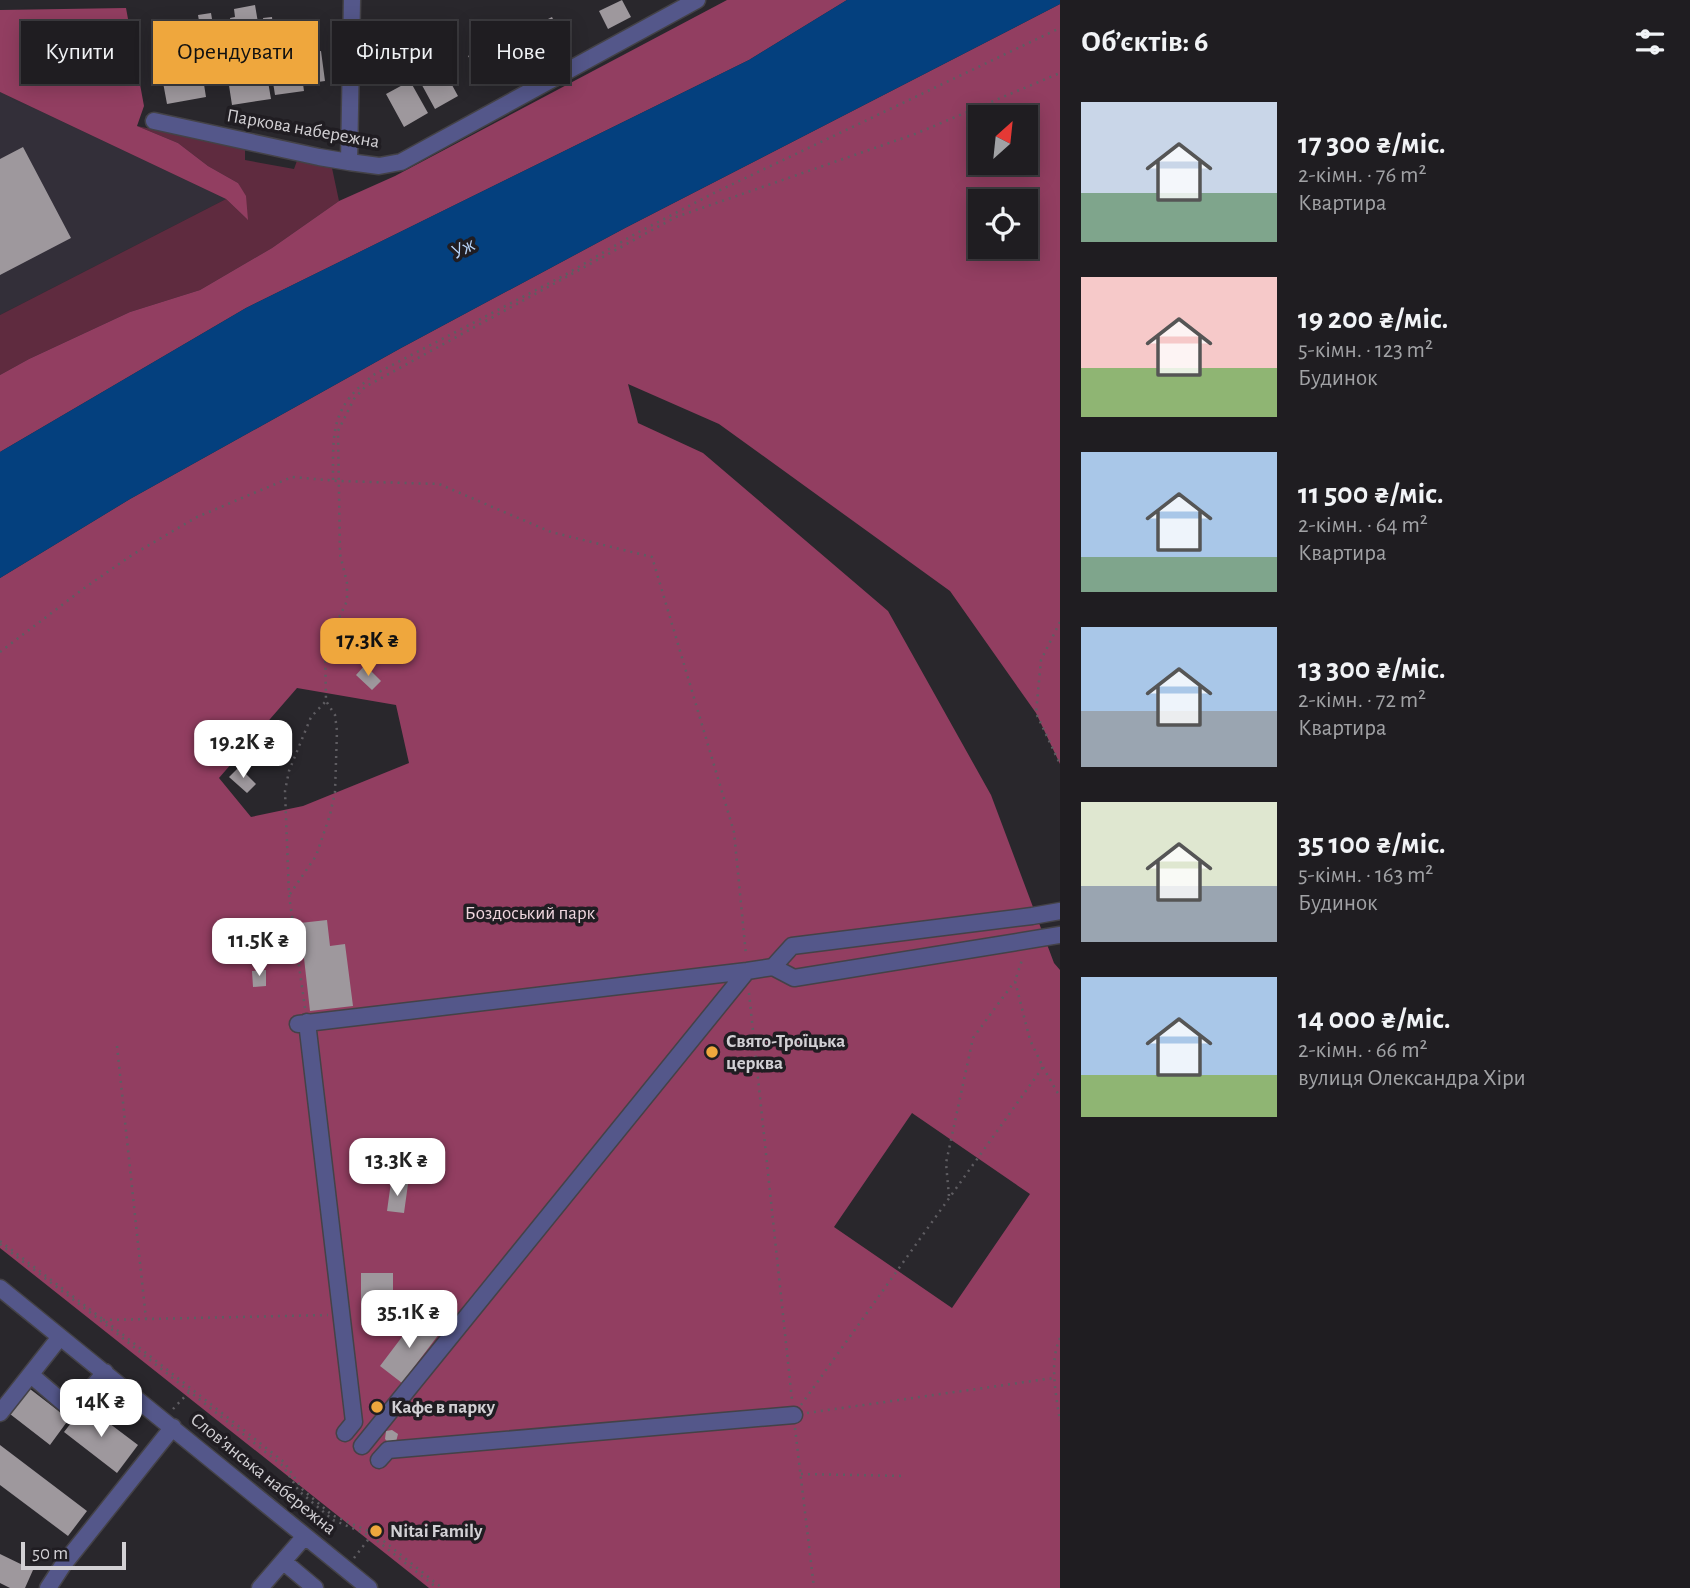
<!DOCTYPE html>
<html lang="uk">
<head>
<meta charset="utf-8">
<style>
  :root { --surface:#1f1d21; --page:#27262a; --text:#f1f3f6; --muted:#a1a2a5; --line:#3c3b3f; --accent:#efa73d }
  body { margin:0; font-family:"Alegreya Sans",sans-serif; background:var(--page); color:var(--text); height:100vh; display:flex; flex-direction:column; font-size:26px; white-space:nowrap }
  * { box-sizing:border-box; margin:0 }
  p { font-size:23px; color:var(--muted) }
  .icon { flex:none; width:38px; height:38px; fill:none; stroke:currentColor; stroke-width:2; stroke-linecap:round; stroke-linejoin:round }
  .map { position:relative; flex:1; overflow:hidden }
  .panel { display:flex; flex-direction:column; background:var(--surface); width:630px }
  .panel>* { flex:none }
  .hud { position:absolute; left:21px; top:21px; width:665px; height:63px; display:flex; gap:14px }
  .needle { width:46px; rotate:27deg }
  .fabs { position:absolute; left:968px; top:105px; display:grid; gap:14px }
  .fabs a { display:grid; place-items:center; width:70px; height:70px; border-radius:0px; background:var(--surface); box-shadow:0 4px 18px #0003,0 0 0 2px var(--line); font-size:35px }
  .scale { position:absolute; left:21px; bottom:18px; width:105px; box-sizing:border-box; padding-left:7px; border:4px solid #d2d0d4; border-top:0; font-size:19px; line-height:24px; white-space:nowrap; color:#d2d0d4; -webkit-text-stroke:5px #201d22; paint-order:stroke }
  .price { position:absolute; translate:-50% -60px; padding:0 16px; border-radius:14px; background:#fff; color:#222; font-size:23px; line-height:46px; filter:drop-shadow(0 2px 4px #0008) }
  .price::after { content:''; position:absolute; left:50%; top:42px; width:21px; height:16px; margin-left:-10px; background:inherit; clip-path:polygon(0 0,100% 0,50% 100%) }
  .price.active { background:var(--accent); color:#111 }
  ul { padding:0; list-style:none }
  li { display:flex; align-items:center; gap:21px; height:175px; padding:0 21px }
  li span { display:grid; place-items:center; flex:none; width:196px; height:140px; border-radius:0px; color:#555 }
  li>.icon { margin-inline-start:auto }
  span .icon { width:84px; height:84px; fill:#fffc; stroke-width:1 }
  li b { font-size:30px }
  h2 { display:flex; justify-content:space-between; align-items:center; height:84px; padding:0 21px; font-size:30px }
  .pill { padding:0 24px; border-radius:0px; background:var(--surface); box-shadow:0 4px 18px #0003,0 0 0 2px var(--line); font-size:24px; line-height:63px }
  .pill.active { background:var(--accent); color:#111 }
  main { display:flex; flex:1; min-height:0 }
  .map>svg:first-child { display:block }
</style>
</head>
<body>
<main>
<div class="map">
<svg width="1060" height="1588" viewBox="0 0 1060 1588">
  <rect width="100%" height="100%" fill="#29272c"/>
  <!-- built -->
  <path fill="#332f39" d="M0,92L226,199L0,315Z"/>
  <!-- green -->
  <path fill="#5f2b3f" d="M137,126L245,148V160L294,169L298,158L332,168L339,201L272,248L200,290L130,312L29,359L0,375V315L226,199L247,219L238,183L208,166L178,143Z"/>
  <!-- forest -->
  <path fill="#923e61" fill-rule="evenodd" d="M727,0H847L749,60L246,308L0,452V375L29,359L130,312L200,290L272,248L339,201L395,176Z
    M1060,4V764L1036,713L950,591L719,424L628,384L638,423L703,453L888,611L991,795L1054,963L1060,970V1588H429L0,1248V578L130,499L401,348L625,228ZM980,117H1026V163H980ZM980,201H1026V247H980ZM297,688L396,705L409,763L303,806L251,817L219,778ZM912,1113L1030,1194L952,1308L834,1227Z
    M126,8L144,106L137,126L178,143L208,166L238,183L246,196L248,220L226,199L0,92V10Z"/>
  <!-- water -->
  <path fill="#04407e" d="M847,0H1060V4L625,228L401,348L130,499L0,578V452L246,308L749,60Z"/>
  <!-- building -->
  <path fill="#9e989d" d="M622,0L631,17L608,29L599,11Z
    M255,5L271,99L232,105L226,66L251,62L248,46L240,47L238,36L233,37L230,18L235,17L234,9Z
    M211,13L216,43L203,45L198,15Z
    M272,17L273,28L281,27L285,56L321,51L325,81L303,84L304,91L275,95L263,18Z
    M552,17L563,40L520,60L510,38Z
    M493,41L508,67L484,82L468,56Z
    M187,45L192,74L202,72L206,97L167,104L162,77L181,74L176,47Z
    M440,63L458,96L435,109L417,76Z
    M410,81L428,113L404,127L386,94Z
    M23,147L71,238L0,275V159Z
    M365,665L381,681L372,690L356,675Z
    M239,767L256,784L247,793L229,777Z
    M327,920L330,946L345,944L353,1006L310,1011L300,923Z
    M266,970V986L253,987L252,971Z
    M391,1182L408,1184L404,1213L387,1211Z
    M361,1273H393V1325H361Z
    M417,1317L439,1334L402,1383L380,1366Z
    M30,1389L69,1419L50,1445L10,1414Z
    M85,1405L138,1445L117,1473L64,1432Z
    M392,1430L398,1434L396,1442L390,1444L385,1439L386,1431Z
    M0,1445L87,1511L68,1536L0,1485Z
    M0,1554L33,1570L25,1588H10L0,1583Z"/>
  <g fill="none" stroke-linecap="round" stroke-linejoin="round">
    <!-- minor casing -->
    <g stroke="#444247" stroke-width="19">
      <path id="minor" d="M154,121L319,157L349,162L379,166L401,162L697,0
        M349,162L352,0
        M773,967L794,978L1060,935
        M307,1022L354,1422L345,1433
        M298,1024L747,971L773,967L792,946L1032,916L1060,911
        M0,1288L369,1588
        M31,1375L73,1411L105,1372
        M0,1413L60,1337
        M362,1446L747,971
        M379,1460L388,1450L794,1415
        M284,1562L315,1588
        M48,1588L63,1565L173,1427
        M260,1588L305,1536"/>
    </g>
    <!-- path -->
    <path stroke="#5f5d62" stroke-width="2.5" stroke-dasharray="2 5" stroke-linecap="butt" d="M333,480C333,429 331,407 375,374L563,276L635,234L714,193L1060,28
      M1060,622L1041,660L1036,713L1060,764
      M0,652L83,589L132,555L197,517L292,477L338,481L439,484L551,532L652,557L734,832L746,955
      M290,894L316,856L330,815L335,792L337,731L335,715L326,701
      M749,993L792,1400
      M305,1008L289,895L285,791L289,771L311,717L326,701L325,647L347,601V583L340,554L338,431L354,399L365,387L676,217L915,134L1060,73
      M117,1046L146,1319
      M1043,1067L1060,1097
      M949,1196L946,1163L973,1038L1015,981
      M0,1241L117,1330L284,1462L303,1490L332,1515L375,1534L442,1588
      M0,1244L100,1320L283,1466L299,1491L333,1520L371,1536L437,1588
      M103,1320L328,1315
      M1060,1338C1049,1362 1056,1395 1060,1421
      M801,1405L1043,1067L1030,1040L1015,981L1023,957
      M173,1409L190,1391
      M807,1413L1054,1378
      M795,1428L814,1588
      M801,1474L906,1476
      M354,1558L371,1536"/>
    <!-- minor -->
    <use href="#minor" stroke="#54578a" stroke-width="16"/>
  </g>
  <!-- markers -->
  <g fill="#efa73d" stroke="#201d22" stroke-width="2.5">
    <circle cx="712" cy="1052" r="7"/>
    <circle cx="377" cy="1407" r="7"/>
    <circle cx="376" cy="1531" r="7"/>
  </g>
  <g text-anchor="middle" dominant-baseline="central" stroke-width="7" stroke-linejoin="round" paint-order="stroke">
    <!-- street labels -->
    <g font-size="19" fill="#d2d0d4" stroke="#201d22">
      <text transform="translate(303 129) rotate(10)">Паркова набережна</text>
      <text transform="translate(263 1474) rotate(39)">Словʼянська набережна</text>
    </g>
    <!-- park labels -->
    <g font-size="19" fill="#efd6de" stroke="#201d22">
      <text x="530" y="913">Боздоський парк</text>
    </g>
    <!-- poi labels -->
    <g font-size="19" font-weight="bold" fill="#d2d0d4" stroke="#201d22" text-anchor="start">
      <text x="726" y="1041">Свято-Троїцька<tspan x="726" dy="22">церква</tspan></text>
      <text x="391" y="1407">Кафе в парку</text>
      <text x="390" y="1531">Nitai Family</text>
    </g>
    <!-- water labels -->
    <g font-size="21" font-style="italic" fill="#b8d5fa" stroke="#201d22">
      <text transform="translate(463 248) rotate(-27)">Уж</text>
    </g>
  </g>
</svg>
<div class="fabs">
<a><svg class="needle" viewBox="-14 -14 28 28"><path d="M0-13l5 13h-10z" fill="#e53935"/><path d="M0 13l5-13h-10z" fill="#a1a2a5"/></svg></a>
<a><svg class="icon" aria-label="locate" viewBox="0 0 24 24"><circle cx="12" cy="12" r="6"/><path d="M12 2v4M12 18v4M2 12h4M18 12h4"/></svg></a>
</div>
<div class="scale">50 m</div>
<b class="price active" style="left:368px;top:678px">17.3K ₴</b>
<b class="price" style="left:243px;top:780px">19.2K ₴</b>
<b class="price" style="left:259px;top:978px">11.5K ₴</b>
<b class="price" style="left:397px;top:1198px">13.3K ₴</b>
<b class="price" style="left:409px;top:1350px">35.1K ₴</b>
<b class="price" style="left:101px;top:1439px">14K ₴</b>
<div class="hud">
<a class="pill">Купити</a>
<a class="pill active">Орендувати</a>
<a class="pill">Фільтри</a>
<a class="pill">Нове</a>
</div>
</div>
<section class="panel">
<h2>Об’єктів: 6<svg class="icon" aria-label="filters" viewBox="0 0 24 24"><path d="M4 7h16M4 17h16"/><circle cx="9" cy="7" r="2"/><circle cx="15" cy="17" r="2"/></svg></h2>
<ul>
<li><span style="background:linear-gradient(#c9d6e8 65%,#7fa58c 0)"><svg class="icon" aria-label="home" viewBox="0 0 24 24"><path d="M3 11l9-7 9 7M6 9v11h12V9"/></svg></span><div><b>17 300 ₴/міс.</b><p>2-кімн. · 76 m²</p><p>Квартира</p></div></li>
<li><span style="background:linear-gradient(#f6c9c9 65%,#8fb573 0)"><svg class="icon" aria-label="home" viewBox="0 0 24 24"><path d="M3 11l9-7 9 7M6 9v11h12V9"/></svg></span><div><b>19 200 ₴/міс.</b><p>5-кімн. · 123 m²</p><p>Будинок</p></div></li>
<li><span style="background:linear-gradient(#a9c7e8 75%,#7fa58c 0)"><svg class="icon" aria-label="home" viewBox="0 0 24 24"><path d="M3 11l9-7 9 7M6 9v11h12V9"/></svg></span><div><b>11 500 ₴/міс.</b><p>2-кімн. · 64 m²</p><p>Квартира</p></div></li>
<li><span style="background:linear-gradient(#a9c7e8 60%,#9aa5b1 0)"><svg class="icon" aria-label="home" viewBox="0 0 24 24"><path d="M3 11l9-7 9 7M6 9v11h12V9"/></svg></span><div><b>13 300 ₴/міс.</b><p>2-кімн. · 72 m²</p><p>Квартира</p></div></li>
<li><span style="background:linear-gradient(#dfe7d0 60%,#9aa5b1 0)"><svg class="icon" aria-label="home" viewBox="0 0 24 24"><path d="M3 11l9-7 9 7M6 9v11h12V9"/></svg></span><div><b>35 100 ₴/міс.</b><p>5-кімн. · 163 m²</p><p>Будинок</p></div></li>
<li><span style="background:linear-gradient(#a9c7e8 70%,#8fb573 0)"><svg class="icon" aria-label="home" viewBox="0 0 24 24"><path d="M3 11l9-7 9 7M6 9v11h12V9"/></svg></span><div><b>14 000 ₴/міс.</b><p>2-кімн. · 66 m²</p><p>вулиця Олександра Хіри</p></div></li>
</ul>
</section>
</main>
</body>
</html>
